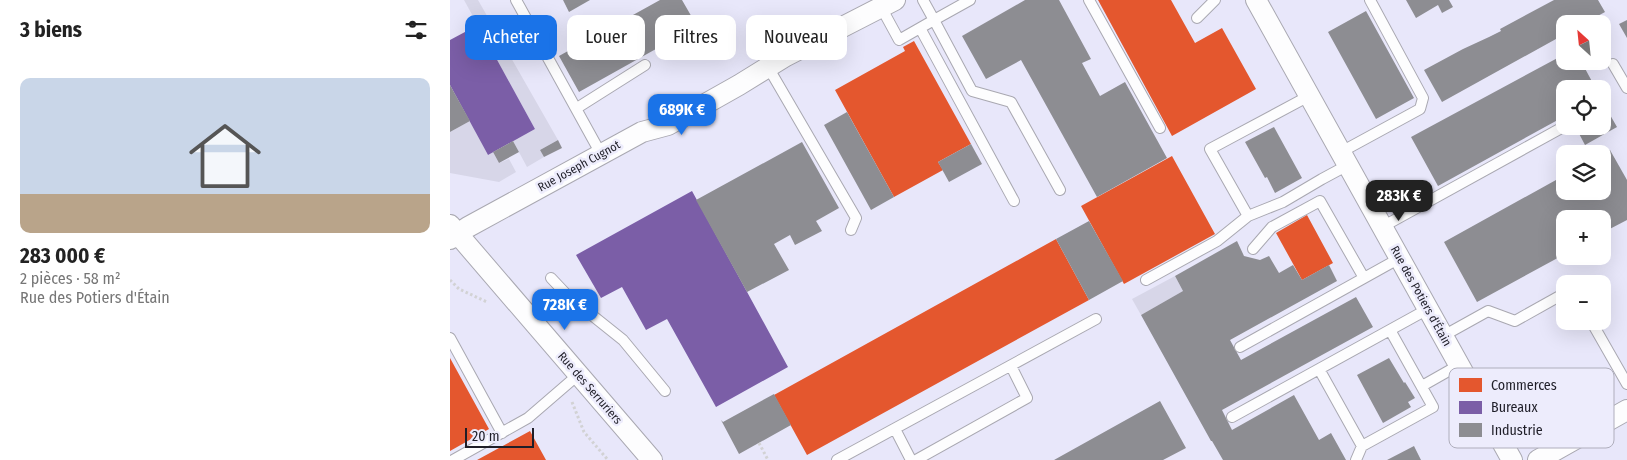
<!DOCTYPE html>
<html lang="fr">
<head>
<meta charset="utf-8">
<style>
  :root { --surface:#fff; --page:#f2f2f2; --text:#222; --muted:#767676; --line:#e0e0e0; --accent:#1a73e8 }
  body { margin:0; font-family:"Fira Sans Condensed",sans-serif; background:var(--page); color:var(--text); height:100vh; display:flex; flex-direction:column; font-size:19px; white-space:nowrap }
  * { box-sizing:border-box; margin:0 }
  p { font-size:16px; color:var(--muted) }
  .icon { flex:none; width:28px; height:28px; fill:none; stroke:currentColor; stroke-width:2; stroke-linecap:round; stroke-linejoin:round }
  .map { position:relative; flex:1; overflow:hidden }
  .details { display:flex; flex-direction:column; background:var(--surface); width:450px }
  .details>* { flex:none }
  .guide { position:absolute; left:15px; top:15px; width:475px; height:45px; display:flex; gap:10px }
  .needle { width:32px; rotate:333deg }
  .controls { position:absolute; left:1106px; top:15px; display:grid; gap:10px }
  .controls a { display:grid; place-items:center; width:55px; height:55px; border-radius:10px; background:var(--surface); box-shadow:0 5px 20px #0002; font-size:25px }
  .scale { position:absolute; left:15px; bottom:12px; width:69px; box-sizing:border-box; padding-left:5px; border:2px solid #1f1e28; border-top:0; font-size:14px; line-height:18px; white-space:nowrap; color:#1f1e28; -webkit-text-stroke:4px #edecfc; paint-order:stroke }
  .price { position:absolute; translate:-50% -42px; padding:0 11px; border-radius:10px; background:var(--accent); color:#fff; font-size:16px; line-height:32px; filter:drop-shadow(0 1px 2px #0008) }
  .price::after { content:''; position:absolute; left:50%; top:30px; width:15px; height:11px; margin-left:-8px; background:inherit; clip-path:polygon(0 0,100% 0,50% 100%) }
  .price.selected { background:#222; color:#fff }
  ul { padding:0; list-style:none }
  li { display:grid; align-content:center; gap:10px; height:265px; padding:0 20px }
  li+li { border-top:1px solid var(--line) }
  li span { display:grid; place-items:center; height:155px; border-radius:10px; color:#555 }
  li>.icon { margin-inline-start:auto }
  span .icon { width:90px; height:90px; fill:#fffc; stroke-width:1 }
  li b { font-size:21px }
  h2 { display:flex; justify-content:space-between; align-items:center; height:60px; padding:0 20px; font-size:21px }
  .pill { padding:0 18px; border-radius:10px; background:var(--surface); box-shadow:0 5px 20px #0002; font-size:18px; line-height:45px }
  .pill.selected { background:var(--accent); color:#fff }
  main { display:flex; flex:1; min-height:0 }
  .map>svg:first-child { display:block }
</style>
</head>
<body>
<main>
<section class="details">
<h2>3 biens<svg class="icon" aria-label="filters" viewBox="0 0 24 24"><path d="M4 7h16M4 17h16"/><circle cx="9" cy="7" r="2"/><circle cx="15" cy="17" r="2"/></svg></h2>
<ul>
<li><span style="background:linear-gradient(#c9d6e8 75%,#b9a48a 0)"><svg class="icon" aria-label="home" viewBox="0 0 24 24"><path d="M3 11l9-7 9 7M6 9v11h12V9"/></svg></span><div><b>283 000 €</b><p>2 pièces · 58 m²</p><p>Rue des Potiers d'Étain</p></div></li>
</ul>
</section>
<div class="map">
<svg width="1177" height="460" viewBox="0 0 1177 460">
  <rect width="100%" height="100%" fill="#f0f0f8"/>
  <!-- built -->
  <path fill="#e8e7fa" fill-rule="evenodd" d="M0,0H1177V460H0ZM1115,24H1152V61H1115ZM1115,89H1152V126H1115ZM1115,154H1152V191H1115ZM1115,219H1152V256H1115ZM1115,284H1152V321H1115Z"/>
  <!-- green -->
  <path fill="#d7d6e8" d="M14,0H28L108,140L90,150L94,157L77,167L63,141L85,129Z
    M20,121L38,155L43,152L49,163L59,159L66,172L49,182L0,173V132Z
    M725,276L733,291L691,315L682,299Z"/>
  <!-- shops -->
  <path fill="#e4572e" d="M648,0H721L745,43L772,28L806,89L722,136Z
    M464,41L521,144L488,162L493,170L444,197L385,90L455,51L453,47Z
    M722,156L765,234L674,284L631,206Z
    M857,215L883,263L852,280L826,233Z
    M606,239L639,300L357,455L324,395Z
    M0,358L39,429L0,451Z
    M80,431L96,460H27Z"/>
  <!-- offices -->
  <path fill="#7b5ea7" d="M28,25L85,129L38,155L0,85V40Z
    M242,191L338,367L266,407L217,319L196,330L172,287L151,298L126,255Z"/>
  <!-- industry -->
  <path fill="#8d8d92" d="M113,0H140L119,12Z
    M210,0H232L247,26L129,92L109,56Z
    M575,0H609L641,59L632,63L650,96L675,82L717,158L647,197L571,60L536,79L512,36Z
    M956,0H999L1003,7L992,13L988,5L966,18Z
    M1104,0H1148L1155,12L1133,24H1115V34L992,102L974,70L1013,49L1039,37L1051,31L1050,29Z
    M916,11L964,98L926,119L878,32Z
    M1177,20V38L1169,24Z
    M1115,54V61H1131L1146,89H1115V116L988,186L961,137Z
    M0,85L20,121L0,132Z
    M1152,101L1167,127L1135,145L1125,126H1152Z
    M397,112L444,197L421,210L374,125Z
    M824,127L852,178L825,193L817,177L815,178L795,142Z
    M108,140L112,148L94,157L90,150Z
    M63,141L69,152L49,163L43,152Z
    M352,142L389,208L366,221L372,231L345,245L340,235L324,244L339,270L297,292L246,200Z
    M521,144L532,164L499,182L488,162Z
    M1160,150L1177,180V220L1152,233V219H1115V254L1027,302L994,242L1115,175V191H1152V154Z
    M639,221L673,281L639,300L606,239Z
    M787,241L794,256L810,260L819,256L829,273L843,265L852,280L879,265L887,281L780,340L791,360L906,297L923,327L772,410L782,430L844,395L869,440L881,433L896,460H773L762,441H761L691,315L733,291L725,276Z
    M939,358L954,383L955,382L965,398L958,402L961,407L933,423L907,375Z
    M324,394L341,425L289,454L271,420L273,422Z
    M710,401L736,448L713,460H604Z
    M964,446L971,460H937Z"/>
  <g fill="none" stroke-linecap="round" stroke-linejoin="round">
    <!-- service casing -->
    <g stroke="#a9a8b1" stroke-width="12">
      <path id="service" d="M66,0L151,154
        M520,0L484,20L522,91L561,102L610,190
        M639,0L710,128
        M431,7L449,40L470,28L564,201
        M747,18L765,0
        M470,28L484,20L473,0
        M1163,64L1177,88
        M318,67L406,218L401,230
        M859,96L760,149L798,216L833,202L872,179L898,165
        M127,108L195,65
        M891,152L970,109L973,98L920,0
        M932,227L1115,126
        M803,249L822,227L870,201L914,278
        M101,278L118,296L173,340L215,391
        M696,280L767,241L798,216
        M1141,321L1177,384
        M85,323L118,296
        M993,336L1038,311L1065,321L1115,293
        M0,338L52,433
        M790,347L950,258
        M869,369L912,446L983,407L940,330
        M972,386L1009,365
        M782,417L978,309
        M445,429L461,460
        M3,460L78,418L129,374
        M387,460L646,319
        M466,460L577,398L561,366
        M906,460L912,446"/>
    </g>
    <!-- minor casing -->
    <g stroke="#a9a8b1" stroke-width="22">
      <path id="minor" d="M806,0L1062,460
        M0,225L202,460
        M0,239L18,227L192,132L218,125L289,85L336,56L445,0
        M1088,460L1177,410"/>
    </g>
    <!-- path -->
    <path stroke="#d2d2d4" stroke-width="3" stroke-dasharray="2.5 2.5" stroke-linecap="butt" d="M0,280L9,289L37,302
      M122,402L134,432L158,460
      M309,443L318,460"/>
    <!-- service -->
    <use href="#service" stroke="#fdfdfe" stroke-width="10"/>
    <!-- minor -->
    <use href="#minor" stroke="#fdfdfe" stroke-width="20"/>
  </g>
  <g text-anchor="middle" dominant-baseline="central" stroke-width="5" stroke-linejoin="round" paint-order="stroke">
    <!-- street labels -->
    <g font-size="12" fill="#1f1e28" stroke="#edecfc">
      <text transform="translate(129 166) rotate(-29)">Rue Joseph Cugnot</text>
      <text transform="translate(971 296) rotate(61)">Rue des Potiers d'Étain</text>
      <text transform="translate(140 388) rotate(49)">Rue des Serruriers</text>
    </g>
  </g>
  <!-- legend -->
  <rect x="999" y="368" width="165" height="80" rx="8" fill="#edecfc" stroke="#afaebc" stroke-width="1"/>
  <rect x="1009" y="378" width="23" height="14" fill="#e4572e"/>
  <rect x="1009" y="401" width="23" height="13" fill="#7b5ea7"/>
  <rect x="1009" y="423" width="23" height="14" fill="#8d8d92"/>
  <g font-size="14" fill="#1f1e28">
    <text x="1041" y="390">Commerces</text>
    <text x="1041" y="412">Bureaux</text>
    <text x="1041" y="435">Industrie</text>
  </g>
</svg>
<div class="controls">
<a><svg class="needle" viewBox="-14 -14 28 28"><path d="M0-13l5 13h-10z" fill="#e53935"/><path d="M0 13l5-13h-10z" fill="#767676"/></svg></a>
<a><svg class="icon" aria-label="locate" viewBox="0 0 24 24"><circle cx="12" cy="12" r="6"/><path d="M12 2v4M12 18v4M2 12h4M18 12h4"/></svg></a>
<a><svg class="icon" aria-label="layers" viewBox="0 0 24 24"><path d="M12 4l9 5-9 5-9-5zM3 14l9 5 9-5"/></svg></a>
<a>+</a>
<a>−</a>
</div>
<div class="scale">20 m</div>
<b class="price" style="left:232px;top:136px">689K €</b>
<b class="price selected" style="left:949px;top:222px">283K €</b>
<b class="price" style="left:115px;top:331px">728K €</b>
<div class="guide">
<a class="pill selected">Acheter</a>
<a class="pill">Louer</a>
<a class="pill">Filtres</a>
<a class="pill">Nouveau</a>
</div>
</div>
</main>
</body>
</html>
